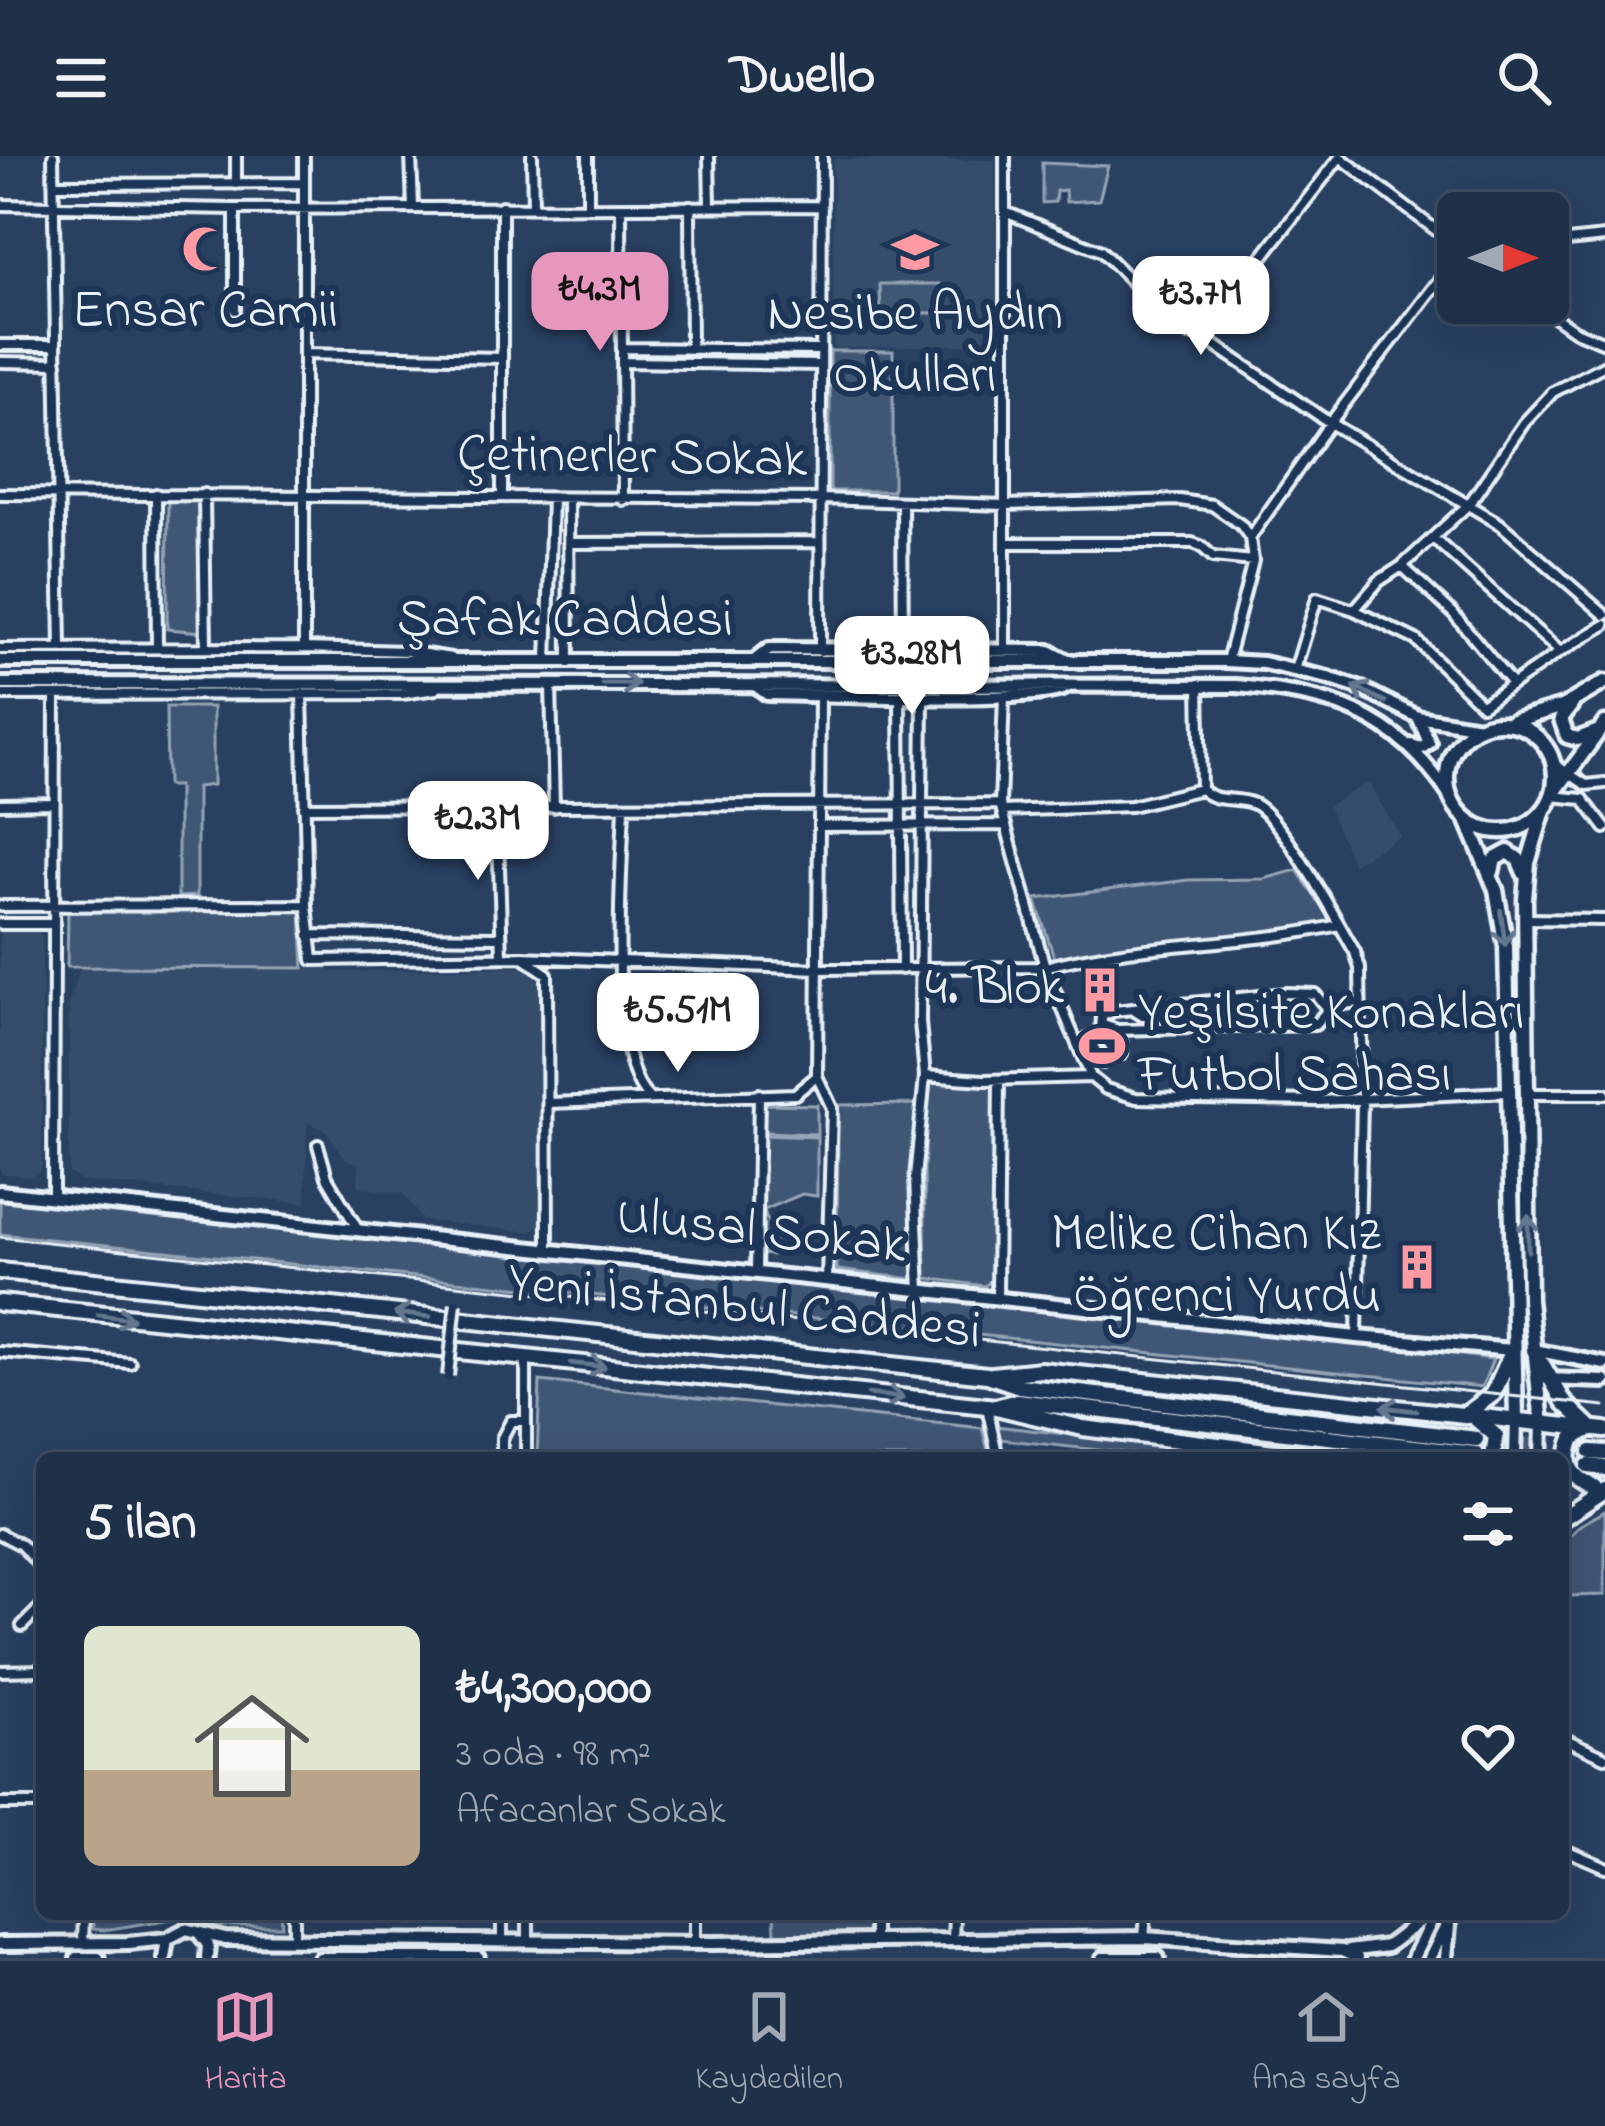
<!DOCTYPE html>
<html lang="tr">
<head>
<meta charset="utf-8">
<style>
  :root { --surface:#1f3049; --page:#2c3c53; --text:#f1f3f6; --muted:#a1a9b4; --line:#3c4b61; --accent:#e797bd }
  body { margin:0; font-family:"Indie Flower",sans-serif; background:var(--page); color:var(--text); height:100vh; display:flex; flex-direction:column; font-size:45px; white-space:nowrap }
  * { box-sizing:border-box; margin:0 }
  p { font-size:39px; color:var(--muted) }
  .icon { flex:none; width:66px; height:66px; fill:none; stroke:currentColor; stroke-width:2; stroke-linecap:round; stroke-linejoin:round }
  .map { position:relative; flex:1; overflow:hidden }
  .details { position:absolute; left:36px; top:1296px; width:1533px; height:468px; display:flex; flex-direction:column; background:var(--surface); border-radius:18px; box-shadow:0 12px 48px #0002,0 0 0 3px var(--line) }
  .details>* { flex:none }
  .needle { width:78px; rotate:90deg }
  .tools { position:absolute; left:1437px; top:36px; display:grid; gap:24px }
  .tools a { display:grid; place-items:center; width:132px; height:132px; border-radius:18px; background:var(--surface); box-shadow:0 12px 48px #0002,0 0 0 3px var(--line); font-size:60px }
  .price { position:absolute; translate:-50% -102px; padding:0 27px; border-radius:24px; background:#fff; color:#222; font-size:39px; line-height:78px; filter:drop-shadow(0 3px 6px #0008) }
  .price::after { content:''; position:absolute; left:50%; top:72px; width:36px; height:27px; margin-left:-18px; background:inherit; clip-path:polygon(0 0,100% 0,50% 100%) }
  .price.current { background:var(--accent); color:#111 }
  ul { padding:0; list-style:none }
  li { display:flex; align-items:center; gap:36px; height:300px; padding:0 48px }
  li span { display:grid; place-items:center; flex:none; width:336px; height:240px; border-radius:18px; color:#555 }
  li>.icon { margin-inline-start:auto }
  span .icon { width:144px; height:144px; fill:#fffc; stroke-width:1 }
  li b { font-size:51px }
  h2 { display:flex; justify-content:space-between; align-items:center; height:144px; padding:0 48px; font-size:51px }
  header { display:flex; justify-content:space-between; align-items:center; height:156px; padding:0 48px; background:var(--surface); font-size:54px; font-weight:800 }
  .tabs { display:flex; justify-content:space-around; align-items:center; height:168px; border-top:3px solid var(--line); background:var(--surface); font-size:33px; color:var(--muted) }
  .tabs a { display:grid; justify-items:center; gap:6px }
  .tabs .current { color:var(--accent) }
  .map>svg:first-child { display:block }
</style>
</head>
<body>
<header><svg class="icon" aria-label="menu" viewBox="0 0 24 24"><path d="M4 6h16M4 12h16M4 18h16"/></svg>Dwello<svg class="icon" aria-label="search" viewBox="0 0 24 24"><circle cx="10" cy="10" r="6"/><path d="M15 15l6 6"/></svg></header>
<div class="map">
<svg width="1605" height="1802" viewBox="0 0 1605 1802">
  <rect width="100%" height="100%" fill="#294061"/>
  <filter id="ink" filterUnits="userSpaceOnUse"><feTurbulence type="fractalNoise" baseFrequency=".00833" numOctaves="2"/><feDisplacementMap in="SourceGraphic" scale="24" xChannelSelector="R" yChannelSelector="G"/><feConvolveMatrix kernelMatrix="1 2 1 2 8 2 1 2 1" color-interpolation-filters="sRGB"/></filter>
  <g filter="url(#ink)">
    <!-- built -->
    <path fill="#364d6b" d="M833,3L995,4L997,188L834,192Z
      M1368,626L1400,680L1353,708L1328,650Z
      M33,770L42,780V1011L33,1021L0,1017V771Z
      M80,811L327,812L331,816L524,811L540,826L539,1069L531,1076L422,1064L403,1037L358,1031L359,1008L346,1003L326,975L307,966L306,1047L81,1025L69,1017V848Z"/>
    <!-- green -->
    <path fill="#415774" stroke="#94a4b6" stroke-width="3" d="M1042,7L1108,10L1099,44L1066,46L1065,34L1056,35L1055,46L1042,47Z
      M880,128H940V157H881Z
      M830,195H893V335H830Z
      M168,343L199,344L203,476L167,473Z
      M166,551H213V629L197,631V740L178,741V630H167Z
      M1297,714L1332,766L1055,804L1035,743L1188,724L1264,723Z
      M68,754H301L304,812L67,811Z
      M933,923L989,924L994,932L995,1120L985,1130L926,1122L924,1015L928,928Z
      M765,948L817,949V978L764,976Z
      M918,948V1116L913,1123L837,1114L838,949Z
      M761,979L817,981V1040L802,1038L764,1054L775,1089L772,1099L758,1098Z
      M0,1042L1321,1182L1493,1203L1482,1231L0,1078Z
      M540,1225L982,1272L990,1302H537Z
      M996,1270L1267,1302H1170L999,1283Z
      M1605,1355V1439L1570,1440L1563,1513V1389L1579,1370Z
      M93,1758H281L282,1770H222L184,1761L104,1774L93,1773Z
      M774,1758H874L875,1777L775,1778Z"/>
    <g fill="none" stroke-linecap="round" stroke-linejoin="round">
      <!-- highway-tunnel -->
      <path stroke="#465b78" stroke-width="14" stroke-dasharray="14 7" stroke-linecap="butt" d="M1476,1283L1591,1296"/>
      <!-- street casing -->
      <g stroke="#e8f1f8" stroke-width="16">
        <path id="street" d="M53,0L61,493
          M304,0V492
          M411,0L413,51
          M532,0L533,51
          M588,0V51
          M709,0L710,49
          M1005,0V495
          M1340,1L1458,91
          M54,28L304,27
          M236,28V0
          M0,49L235,53L820,50
          M502,50V340
          M690,50L691,193
          M621,52L623,344
          M235,53V154
          M1005,56L1101,95L1184,177L1201,180L1340,1
          M1548,87L1605,81
          M1535,147L1575,175L1605,187
          M1201,180L1330,267L1500,368L1605,459
          M0,189H56
          M622,192L820,194
          M304,198L502,202
          M0,206L57,207
          M622,206L820,209
          M0,338L820,343L1005,349L1180,344L1212,349L1241,369L1250,382
          M156,338L157,492
          M204,338L206,492
          M568,343L569,507
          M902,346L903,494
          M1433,382L1560,496L1605,469
          M569,387L819,386
          M1005,387H1192L1201,390L1213,401L1253,405
          M1402,410L1453,457L1512,528
          M1354,454L1416,484L1482,549L1560,496
          M0,493L304,492L406,495L451,502
          M820,495L822,0
          M1227,505L1253,405L1250,382L1330,267L1458,99
          M547,506L552,342
          M1295,514L1317,442L1354,454L1379,425L1402,410L1469,348L1524,267L1553,236L1605,209
          M1199,528L1201,633C1215,648 1236,640 1254,648C1283,662 1337,765 1355,796L1360,812L1362,944L1357,1181
          M551,530L554,651
          M302,538L307,749L313,804L522,801L547,818L548,1093
          M0,539L402,538L436,533
          M820,540L817,920L832,952L827,1124
          M1004,540L1000,648L1045,811C1141,785 1242,791 1339,769
          M900,541L902,813
          M1553,607L1586,629L1605,627
          M1552,640L1583,643L1605,672
          M0,648L54,647
          M304,651L1000,648
          M497,651L502,801
          M624,651C622,713 606,902 649,942
          M1002,655L1131,650L1201,633
          M819,670L1006,669
          M0,750L307,749
          M1525,763L1605,764
          M0,768H54
          M309,779L501,781
          M522,801L818,813L1045,811L1091,921L1106,933L1136,942L1318,945L1509,936
          M1266 855a7 7 0 1 1 14 0a7 7 0 1 1-14 0Z
          M1325,850L1360,846
          M1135,855L1143,860L1168,859
          M1176,855L1178,863L1172,866L1169,858Z
          M1251,857L1287,853
          M1179,859H1193L1198,865L1215,858
          M1103,869L1118,874L1315,869L1326,856L1325,850
          M1101,875L1115,897L1122,898V888L1115,879L1118,874
          M1089,881L1102,907L1115,897
          M1086,883L1101,875L1102,860L1114,855L1287,837L1315,838L1325,850
          M925,920L984,924L1091,921
          M1527,938H1605
          M549,947L795,938L817,920
          M318,989L327,1021L358,1074
          M53,1041L55,539
          M756,1115L759,938
          M920,1135L915,1022L925,920L920,866L923,541
          M997,1142L999,924
          M0,1196L130,1207
          M987,1251L998,1302
          M502,1302V1282L511,1265H526
          M526,1302V1203
          M0,1378L21,1389L42,1412
          M22,1470L42,1450
          M0,1515L42,1514
          M1563,1582L1605,1601
          M0,1648H42
          M1563,1693L1605,1711
          M695,1758V1787
          M1144,1782L1146,1758
          M294,1783V1758
          M502,1785V1758
          M874,1785V1758
          M953,1785L954,1758
          M528,1786V1758
          M83,1787L84,1758"/>
      </g>
      <!-- secondary casing -->
      <g stroke="#e8f1f8" stroke-width="20">
        <path id="secondary" d="M0,505H1227L1263,507L1328,522L1362,533L1418,561L1480,571
          M754,505L769,493L1049,495L1068,505
          M0,528L1236,530C1334,539 1393,556 1451,641
          M756,530L767,538C817,538 1040,550 1069,530
          M1411,589L1422,592L1429,587L1419,563
          M0,1036L1357,1181L1513,1194
          M1534,1194L1605,1208
          M1547,1223L1605,1225
          M1515,1302L1516,1264
          M1541,1302L1542,1268
          M199,1777L208,1789L207,1802
          M0,1788L128,1787L167,1783L186,1773L225,1783L713,1787L1144,1782L1342,1795L1357,1802
          M1348,1795L1387,1790L1429,1758
          M77,1802H98
          M164,1802L167,1783
          M320,1802H478
          M1103,1802H1158
          M1413,1802L1435,1758
          M1430,1802L1452,1758
          M1446,1802L1449,1770"/>
      </g>
      <!-- primary casing -->
      <g stroke="#e8f1f8" stroke-width="21">
        <path id="primary" d="M1572,548L1561,563L1567,580L1578,583L1596,576
          M1513,565L1564,550L1605,526
          M1447 621a54 54 0 1 1 108 0a54 54 0 1 1-108 0Z
          M1556,634L1605,567
          M1466,662L1496,734L1506,791L1516,1264
          M1492,716L1495,703L1508,696L1518,703L1524,717
          M1542,1268L1529,1143L1525,743L1528,707L1544,654"/>
      </g>
      <!-- highway casing -->
      <g stroke="#e8f1f8" stroke-width="22">
        <path id="highway" d="M0,1115L987,1219L1019,1230L1476,1283
          M0,1147L996,1251L1017,1245L1475,1298
          M1534,1194L1564,1246L1591,1272
          M992,1219L1041,1214L1605,1274
          M996,1251L1083,1272L1322,1302
          M1465,1259L1493,1238L1513,1194
          M1476,1263L1496,1280L1493,1302
          M1591,1272L1573,1282C1563,1307 1569,1321 1594,1331
          M1591,1296L1605,1297
          M1588,1310L1605,1312
          M1563,1362L1605,1334"/>
      </g>
      <!-- street -->
      <use href="#street" stroke="#1d3557" stroke-width="8"/>
      <!-- secondary -->
      <use href="#secondary" stroke="#1d3557" stroke-width="10"/>
      <!-- primary -->
      <use href="#primary" stroke="#1d3557" stroke-width="12"/>
      <!-- highway -->
      <use href="#highway" stroke="#1d3557" stroke-width="14"/>
      <!-- tram -->
      <path stroke="#e8f1f8" stroke-width="3" d="M0,1081L1605,1250"/>
      <!-- street-bridge casing -->
      <g stroke="#e8f1f8" stroke-width="16" stroke-linecap="butt">
        <path id="street-bridge" d="M448,1220L456,1147"/>
      </g>
      <!-- street-bridge -->
      <use href="#street-bridge" stroke="#1d3557" stroke-width="8"/>
    </g>
    <!-- one-way arrows -->
    <defs><path id="oneway-shaft" d="M-6 0H5M1.5-3L5.5 0L1.5 3" fill="none" stroke-width="1.6" stroke-linecap="round" stroke-linejoin="round" transform="scale(3)"/></defs>
    <g stroke="#64778f">
      <use href="#oneway-shaft" transform="translate(621 528)"/>
      <use href="#oneway-shaft" transform="translate(1369 538) rotate(-154)"/>
      <use href="#oneway-shaft" transform="translate(1503 772) rotate(82)"/>
      <use href="#oneway-shaft" transform="translate(1528 1077) rotate(-90)"/>
      <use href="#oneway-shaft" transform="translate(412 1159) rotate(-174)"/>
      <use href="#oneway-shaft" transform="translate(116 1161) rotate(7)"/>
      <use href="#oneway-shaft" transform="translate(588 1209) rotate(6)"/>
      <use href="#oneway-shaft" transform="translate(886 1240) rotate(6)"/>
      <use href="#oneway-shaft" transform="translate(1399 1253) rotate(-174)"/>
    </g>
  </g>
  <!-- icons -->
  <defs>
    <g id="mosque-bare" transform="scale(3.6)"><path d="M3.5-4.9A6 6 0 1 0 3.5 4.9A5 5 0 1 1 3.5-4.9Z" fill="#ff9aa2" stroke="#1d3557" stroke-width="2.5" paint-order="stroke"/></g>
    <g id="school-bare" transform="scale(3.6)"><path d="M0-5L7-2L0 1L-7-2ZM-4 1L0 2.5L4 1V4Q0 6-4 4Z" fill="#ff9aa2" stroke="#1d3557" stroke-width="2.5" paint-order="stroke"/></g>
    <g id="building-bare" transform="scale(3.6)"><path d="M-4-6H4V6H1V3H-1V6H-4ZM-2.5-4.3h1.7v1.8h-1.7ZM.8-4.3h1.7v1.8H.8ZM-2.5-1h1.7V.8h-1.7ZM.8-1h1.7V.8H.8Z" fill="#ff9aa2" stroke="#1d3557" stroke-width="2.5" paint-order="stroke"/></g>
    <g id="stadium-bare" transform="scale(3.6)"><path d="M0-5a6.5 5 0 1 0 0 10a6.5 5 0 1 0 0-10ZM-3.5-1.8h7v3.6h-7Z" fill="#ff9aa2" stroke="#1d3557" stroke-width="2.5" paint-order="stroke"/></g>
  </defs>
  <g fill-rule="evenodd">
    <use href="#mosque-bare" x="205" y="93"/>
    <use href="#school-bare" x="915" y="96"/>
    <use href="#building-bare" x="1100" y="834"/>
    <use href="#stadium-bare" x="1102" y="890"/>
    <use href="#building-bare" x="1417" y="1111"/>
  </g>
  <g text-anchor="middle" dominant-baseline="central" stroke-width="12" stroke-linejoin="round" paint-order="stroke">
    <!-- poi labels -->
    <g font-size="54" fill="#e8f1f8" stroke="#1d3557">
      <text x="205" y="157">Ensar Camii</text>
      <text x="915" y="160">Nesibe Aydın<tspan x="915" dy="62">Okulları</tspan></text>
      <text x="1064" y="834" text-anchor="end">4. Blok</text>
      <text x="1138" y="859" text-anchor="start">Yeşilsite Konakları<tspan x="1138" dy="62">Futbol Sahası</tspan></text>
      <text x="1381" y="1080" text-anchor="end">Melike Cihan Kız<tspan x="1381" dy="62">Öğrenci Yurdu</tspan></text>
    </g>
    <!-- street labels -->
    <g font-size="54" fill="#e8f1f8" stroke="#1d3557">
      <text transform="translate(632 303) rotate(1)">Çetinerler Sokak</text>
      <text x="565" y="466">Şafak Caddesi</text>
      <text transform="translate(761 1077) rotate(6)">Ulusal Sokak</text>
      <text transform="translate(744 1153) rotate(6)">Yeni İstanbul Caddesi</text>
    </g>
  </g>
</svg>
<div class="tools">
<a><svg class="needle" viewBox="-14 -14 28 28"><path d="M0-13l5 13h-10z" fill="#e53935"/><path d="M0 13l5-13h-10z" fill="#a1a9b4"/></svg></a>
</div>
<b class="price current" style="left:600px;top:198px">₺4.3M</b>
<b class="price" style="left:1201px;top:202px">₺3.7M</b>
<b class="price" style="left:912px;top:562px">₺3.28M</b>
<b class="price" style="left:478px;top:727px">₺2.3M</b>
<b class="price" style="left:678px;top:919px">₺5.51M</b>
<section class="details">
<h2>5 ilan<svg class="icon" aria-label="filters" viewBox="0 0 24 24"><path d="M4 7h16M4 17h16"/><circle cx="9" cy="7" r="2"/><circle cx="15" cy="17" r="2"/></svg></h2>
<ul>
<li><span style="background:linear-gradient(#dfe7d0 60%,#b9a48a 0)"><svg class="icon" aria-label="home" viewBox="0 0 24 24"><path d="M3 11l9-7 9 7M6 9v11h12V9"/></svg></span><div><b>₺4,300,000</b><p>3 oda · 98 m²</p><p>Afacanlar Sokak</p></div><svg class="icon" aria-label="heart" viewBox="0 0 24 24"><path d="M12 20l-8-8c-3-5 5-10 8-4 3-6 11-1 8 4z"/></svg></li>
</ul>
</section>
</div>
<nav class="tabs">
<a class="current"><svg class="icon" aria-label="map" viewBox="0 0 24 24"><path d="M3 6l6-2 6 2 6-2v14l-6 2-6-2-6 2zM9 4v14M15 6v14"/></svg>Harita</a>
<a><svg class="icon" aria-label="saved" viewBox="0 0 24 24"><path d="M7 4h10v16l-5-4-5 4z"/></svg>Kaydedilen</a>
<a><svg class="icon" aria-label="home" viewBox="0 0 24 24"><path d="M3 11l9-7 9 7M6 9v11h12V9"/></svg>Ana sayfa</a>
</nav>
</body>
</html>
